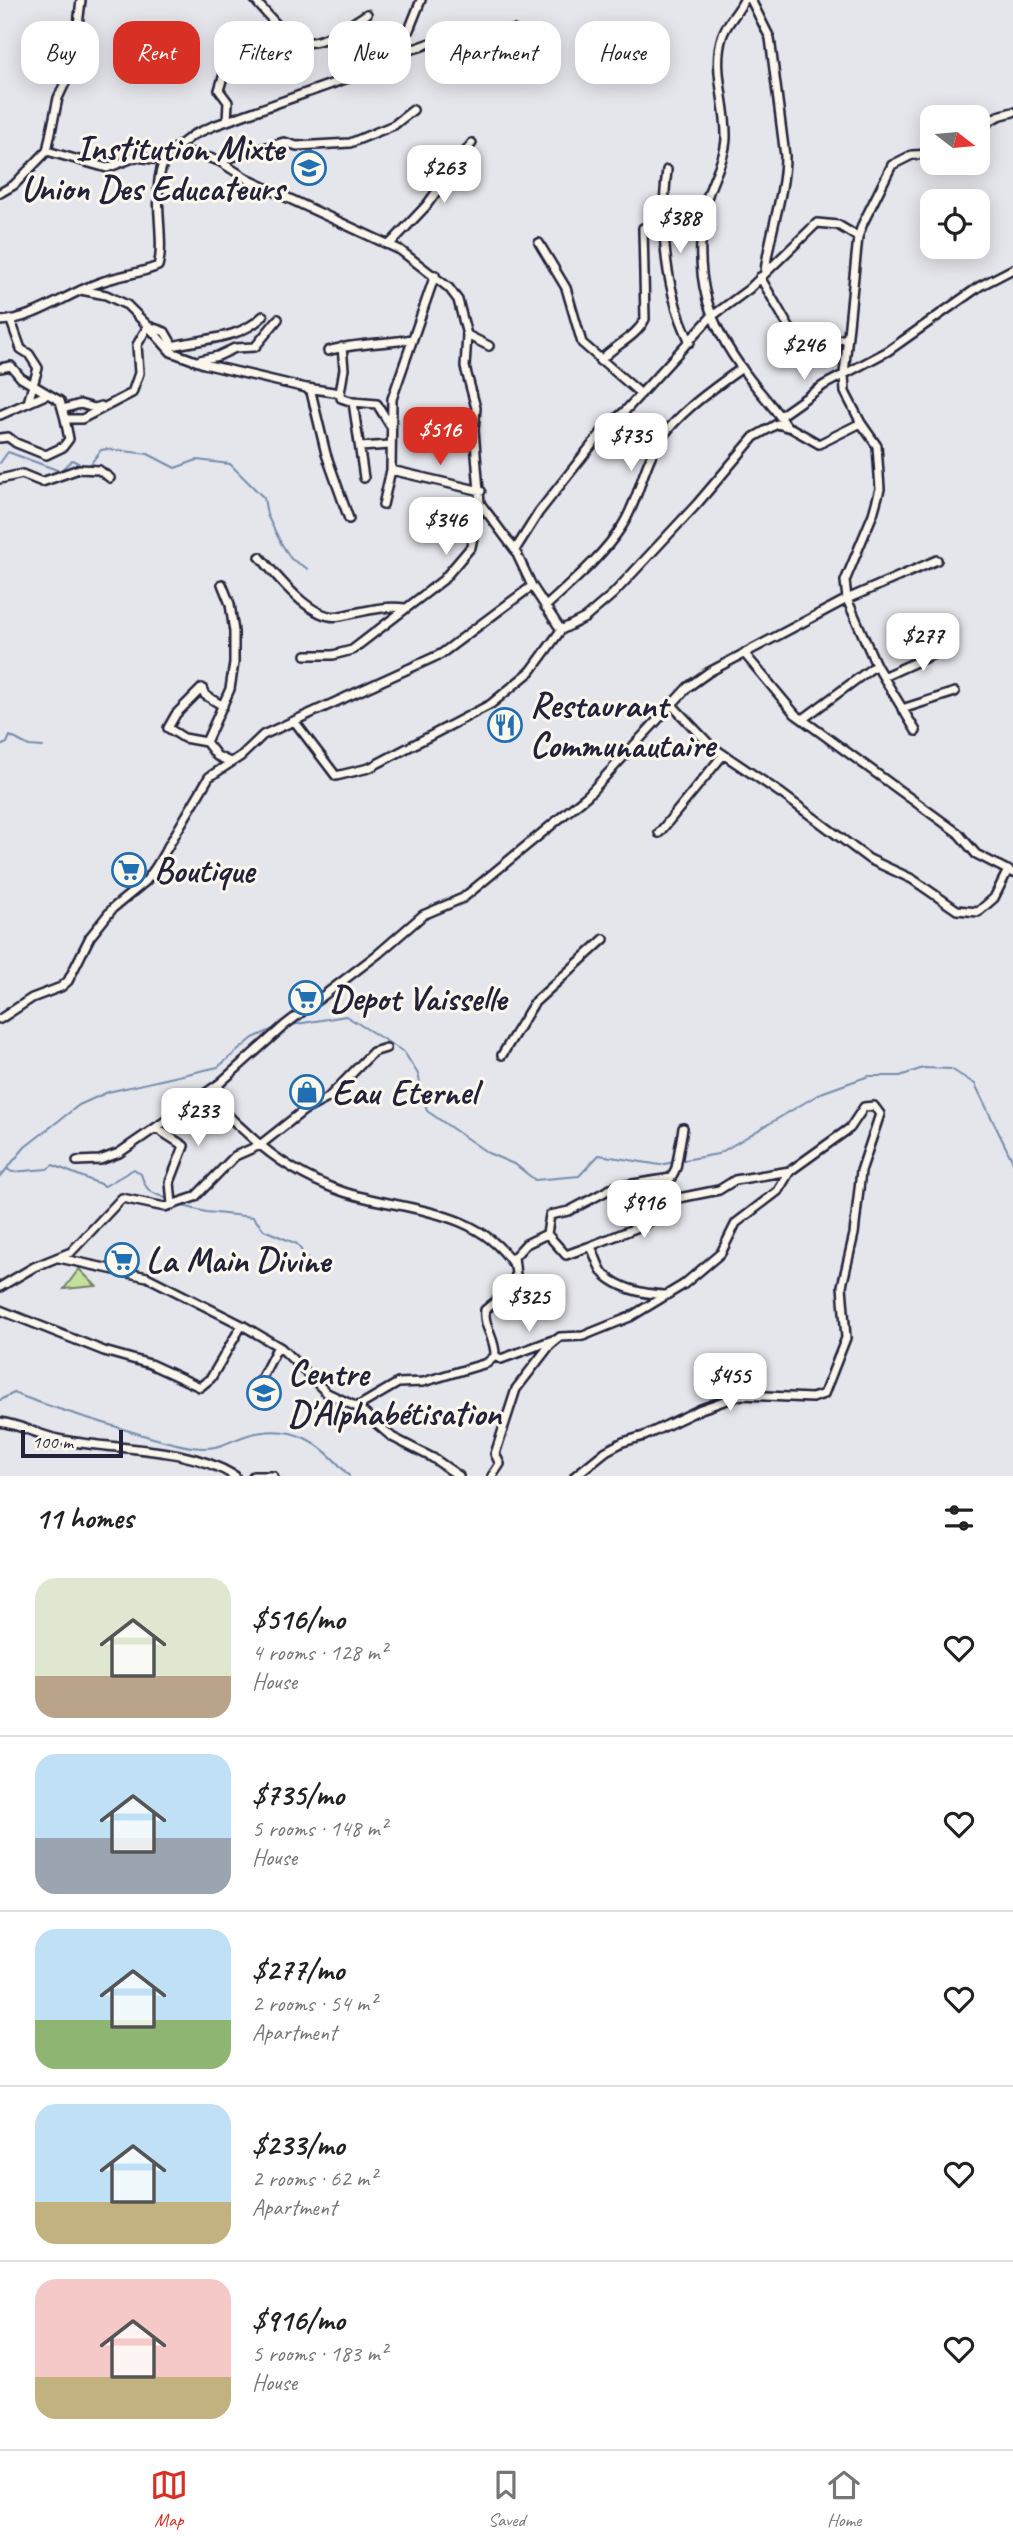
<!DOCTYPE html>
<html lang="en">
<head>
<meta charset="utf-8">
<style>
  :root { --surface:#fff; --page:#f2f2f2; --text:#222; --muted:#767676; --line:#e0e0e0; --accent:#d93025 }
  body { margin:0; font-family:Caveat,sans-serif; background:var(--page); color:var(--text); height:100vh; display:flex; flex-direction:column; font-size:26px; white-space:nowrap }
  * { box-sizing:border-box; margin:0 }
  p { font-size:23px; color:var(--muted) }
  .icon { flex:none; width:38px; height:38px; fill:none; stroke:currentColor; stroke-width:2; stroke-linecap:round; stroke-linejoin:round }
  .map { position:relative; height:1476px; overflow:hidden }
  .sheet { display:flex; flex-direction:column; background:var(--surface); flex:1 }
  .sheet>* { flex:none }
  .hud { position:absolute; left:21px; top:21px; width:971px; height:63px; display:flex; gap:14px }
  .needle { width:46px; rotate:106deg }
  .tools { position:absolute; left:920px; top:105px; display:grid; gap:14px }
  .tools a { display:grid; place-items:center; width:70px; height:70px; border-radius:14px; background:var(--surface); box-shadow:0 4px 18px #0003; font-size:35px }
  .scale { position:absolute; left:21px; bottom:18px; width:102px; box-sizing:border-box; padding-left:7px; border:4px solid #22223b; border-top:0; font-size:19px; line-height:24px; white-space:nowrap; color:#22223b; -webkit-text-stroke:5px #fbf7ec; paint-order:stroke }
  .price { position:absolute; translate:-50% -60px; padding:0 16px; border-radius:14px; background:#fff; color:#222; font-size:23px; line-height:46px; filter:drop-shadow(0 2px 4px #0008) }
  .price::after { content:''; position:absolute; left:50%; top:42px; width:21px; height:16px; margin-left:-10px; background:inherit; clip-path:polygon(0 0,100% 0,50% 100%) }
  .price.active { background:var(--accent); color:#fff }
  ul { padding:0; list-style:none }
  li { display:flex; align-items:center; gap:21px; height:175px; padding:0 35px }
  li+li { border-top:2px solid var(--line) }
  li span { display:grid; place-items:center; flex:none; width:196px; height:140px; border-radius:21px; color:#555 }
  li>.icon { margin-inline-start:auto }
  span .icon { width:84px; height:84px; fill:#fffc; stroke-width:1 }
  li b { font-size:30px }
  h2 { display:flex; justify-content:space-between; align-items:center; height:84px; padding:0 35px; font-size:30px }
  .chip { padding:0 24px; border-radius:21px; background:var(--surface); box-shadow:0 4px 18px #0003; font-size:24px; line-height:63px }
  .chip.active { background:var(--accent); color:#fff }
  .tabs { display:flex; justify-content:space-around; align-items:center; height:98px; border-top:2px solid var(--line); background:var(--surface); font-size:19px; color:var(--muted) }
  .tabs a { display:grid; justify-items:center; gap:4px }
  .tabs .active { color:var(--accent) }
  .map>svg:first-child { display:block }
</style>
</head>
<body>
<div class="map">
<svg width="1013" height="1476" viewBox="0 0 1013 1476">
  <rect width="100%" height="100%" fill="#e5e5ec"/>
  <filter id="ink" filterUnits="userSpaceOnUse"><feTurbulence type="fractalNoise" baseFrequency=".0143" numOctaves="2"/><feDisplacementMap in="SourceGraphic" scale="14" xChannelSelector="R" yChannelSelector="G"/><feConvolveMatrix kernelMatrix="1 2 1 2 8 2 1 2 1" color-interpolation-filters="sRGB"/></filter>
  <g filter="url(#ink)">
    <!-- green -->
    <path fill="#c3e199" stroke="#72826a" stroke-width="2" d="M79,1269L96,1286L64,1289Z"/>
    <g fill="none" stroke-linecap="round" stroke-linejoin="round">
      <!-- stream -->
      <path stroke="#758dac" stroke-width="2" d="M0,463L8,452L60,471L72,460L84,466
        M89,466L101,450L107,449L148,454L175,468L197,460L230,464L264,498L267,515L281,543L291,559L308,569
        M0,746L7,743L10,736L29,746L43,747
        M291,1025L346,1016L404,1052L418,1074L427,1111L488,1153L516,1165L535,1180L579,1176L599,1155L660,1165L674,1162
        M679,1161L718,1154L821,1093L846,1084L869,1076H900L923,1068L951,1069L975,1084L1013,1162
        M7,1169L12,1172L47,1169L53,1165L105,1186L134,1169L141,1174C146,1191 149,1192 168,1199
        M0,1177L25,1147L79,1105L108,1092L218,1067L253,1038L278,1027
        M179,1205L206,1212L253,1217L264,1230L297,1244L312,1266
        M0,1400L14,1393C46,1406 78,1415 110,1425C137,1433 165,1443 192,1447C220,1451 225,1442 248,1435C294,1422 321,1443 349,1476"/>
      <!-- minor casing -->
      <g stroke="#22223b" stroke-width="12">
        <path id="minor" d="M255,0C301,55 307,53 367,14
          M744,0C738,13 726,23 722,37C712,70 727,104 726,138C725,164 706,188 703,215C695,280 707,322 746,374C759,392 774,407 786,425
          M751,0L770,38L785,156C785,195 769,233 765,272
          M395,52C437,50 462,13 503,37L513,30
          M227,121L228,102L219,90L229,58
          M978,128L998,116L1013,112
          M47,151L58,98L73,66L81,0
          M172,151L193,135L213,126L376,68L405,40L421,0
          M219,161L284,142L297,146L350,143L394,125L413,110
          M667,170C660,228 664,288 690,342
          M0,193L14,185L47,151L107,168L136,157L161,160L165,157
          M539,243L566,288L582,343L641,394
          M390,244L426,206L472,143
          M760,277L805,355L821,345L846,338
          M81,290L106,295L127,305L148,326L165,332L173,346C203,338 239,340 263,316
          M0,321C36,319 67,293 101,282C120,275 139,274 158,266C167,237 146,175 171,152L194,153L219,161L249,180L400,250L449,288L458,300L467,335L465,367L476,408L474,430L480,503L515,550L532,586L561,630
          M11,321L21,349L29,354L38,368L29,399
          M467,335L489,346
          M328,351C354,343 385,344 412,339
          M200,360L218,356L235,348L255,347L278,319
          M600,361C614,345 636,338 645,319L643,228
          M0,368L11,366L21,378L48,394
          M307,388L340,393L341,398L353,402L364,478
          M340,393L344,369L342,347
          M353,402L377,404L390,425
          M63,409L80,404L94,408L101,406
          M0,415L48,394L60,401L65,419H82L132,393L139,373L137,345L148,326L171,352L204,364L306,388L311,392L326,454L349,519
          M780,416L824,385L888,351L980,286L1013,269
          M861,423L845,392L844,374L858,237L863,223L892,165L912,155L933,154
          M0,438L8,437L16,443L46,455L63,447L69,439L65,419
          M360,447L390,445
          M391,470L481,491
          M0,479L22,474L42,482L79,469L99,470L110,478
          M383,505L391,470L392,399L435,275
          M515,550L539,512L602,432L626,410L711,317L749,289L817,223L838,225L858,237
          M260,557C277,576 312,622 340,616C362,612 382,605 405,608
          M222,584L230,604L234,632V663L230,689L206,742L217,756L230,762
          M545,607C571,583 603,556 622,526C637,503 641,476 653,452C670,418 711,390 742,368
          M744,653L795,714L958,833L976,854L1013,873
          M306,655H333L352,650L443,580L471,547L480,503
          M876,665L916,731
          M885,676L949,647
          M671,704L711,746L782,794L869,859L912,879L957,910L978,912L994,898L1008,870
          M902,709L955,692
          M295,722L336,776L369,768L491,704L531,671L561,630L585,618L613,594L697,504L754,437L777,424L791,428L819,444L861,423L877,446L880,489L873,514L845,581L847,599L876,665L803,719
          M206,742L184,738L168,728L176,714L202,688L205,695L223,706
          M659,833L723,755
          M0,1019L32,998L61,987L68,981L90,937L113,908L146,881L156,867L209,777L241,756L263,735L441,654L532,586
          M502,1055L534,1003L604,939
          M219,1084C222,1116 228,1115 250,1136C276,1160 307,1179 341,1191C399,1211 475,1206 513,1264
          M156,1128L184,1146L170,1182L172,1205
          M77,1161L100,1160L119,1153L219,1084L285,1025L378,954L423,915L463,898L588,795L688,687L709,672L847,599L937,560
          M547,1234L566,1255L588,1247L592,1249C596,1257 599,1270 605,1275C622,1290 644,1294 665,1295
          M588,1247L646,1224L679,1198
          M59,1258L147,1277L242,1325L281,1348L327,1393L357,1407L392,1437L433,1458L459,1476
          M0,1287L34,1267L71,1252L122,1198L165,1207L195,1197L235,1156L260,1145L303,1111L328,1098L373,1052L386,1048
          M0,1310L104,1351L150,1364L200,1387L211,1378L242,1325
          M495,1356L501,1359L553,1340
          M255,1391L278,1346
          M357,1407L398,1383L423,1382L487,1363L495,1356C496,1339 483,1327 485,1310L511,1289L516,1275L514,1257L526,1244L547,1234L550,1215L569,1211L614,1187L671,1178L676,1168L683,1128
          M0,1422C21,1425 41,1436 62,1440C120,1451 184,1445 235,1476
          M253,1476H273
          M492,1476L500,1464L495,1454L516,1389L550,1345L560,1337L583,1336L630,1317L683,1285L721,1253L736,1223L778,1191L790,1171
          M575,1476L606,1451L623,1442L644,1436L701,1409L741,1395L812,1398L824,1394L846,1338L842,1286L854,1234L861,1171L880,1114L874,1106L864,1107L850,1128L790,1171L735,1180L719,1190L679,1198L660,1182"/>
      </g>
      <!-- minor -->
      <use href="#minor" stroke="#fbf7ec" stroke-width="7"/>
    </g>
  </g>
  <!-- icons -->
  <defs>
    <g id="school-ring" transform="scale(1.75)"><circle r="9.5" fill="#fbf7ec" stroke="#1f6fb2" stroke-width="1.5"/><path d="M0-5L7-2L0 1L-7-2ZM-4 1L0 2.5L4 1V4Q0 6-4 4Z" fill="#1f6fb2"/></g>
    <g id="restaurant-ring" transform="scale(1.75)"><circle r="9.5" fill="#fbf7ec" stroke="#1f6fb2" stroke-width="1.5"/><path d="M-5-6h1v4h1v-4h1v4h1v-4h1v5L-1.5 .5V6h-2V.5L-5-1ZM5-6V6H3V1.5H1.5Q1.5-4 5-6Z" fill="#1f6fb2"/></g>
    <g id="supermarket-ring" transform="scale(1.75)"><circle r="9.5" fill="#fbf7ec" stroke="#1f6fb2" stroke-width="1.5"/><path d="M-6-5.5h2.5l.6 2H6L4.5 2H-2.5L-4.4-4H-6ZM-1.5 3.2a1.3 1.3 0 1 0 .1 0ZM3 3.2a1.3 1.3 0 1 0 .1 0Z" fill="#1f6fb2"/></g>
    <g id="shop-ring" transform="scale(1.75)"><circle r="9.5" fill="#fbf7ec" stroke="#1f6fb2" stroke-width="1.5"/><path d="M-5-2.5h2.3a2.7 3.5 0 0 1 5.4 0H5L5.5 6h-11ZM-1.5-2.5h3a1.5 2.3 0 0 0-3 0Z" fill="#1f6fb2"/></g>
  </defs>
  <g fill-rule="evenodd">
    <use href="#school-ring" x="309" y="168"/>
    <use href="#restaurant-ring" x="505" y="725"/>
    <use href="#supermarket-ring" x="129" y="870"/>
    <use href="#supermarket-ring" x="306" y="998"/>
    <use href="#shop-ring" x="307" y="1092"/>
    <use href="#supermarket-ring" x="122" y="1260"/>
    <use href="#school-ring" x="264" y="1393"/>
  </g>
  <g text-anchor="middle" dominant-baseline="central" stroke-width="6" stroke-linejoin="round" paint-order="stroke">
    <!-- poi labels -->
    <g font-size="35" font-weight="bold" fill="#22223b" stroke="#fbf7ec" text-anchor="start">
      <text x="284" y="148" text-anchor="end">Institution Mixte<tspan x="284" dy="40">Union Des Educateurs</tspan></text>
      <text x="530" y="705">Restaurant<tspan x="530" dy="40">Communautaire</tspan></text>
      <text x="154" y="870">Boutique</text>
      <text x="330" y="998">Depot Vaisselle</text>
      <text x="332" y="1092">Eau Eternel</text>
      <text x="146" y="1260">La Main Divine</text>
      <text x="288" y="1373">Centre<tspan x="288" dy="40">D'Alphabétisation</tspan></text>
    </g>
  </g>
</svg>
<div class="tools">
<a><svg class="needle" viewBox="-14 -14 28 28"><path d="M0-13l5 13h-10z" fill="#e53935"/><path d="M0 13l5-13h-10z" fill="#767676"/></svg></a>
<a><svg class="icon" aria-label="locate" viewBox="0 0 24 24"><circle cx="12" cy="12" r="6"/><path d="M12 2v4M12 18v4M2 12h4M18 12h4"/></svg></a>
</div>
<div class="scale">100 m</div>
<b class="price" style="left:444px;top:205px">$263</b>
<b class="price" style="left:680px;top:255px">$388</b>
<b class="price" style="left:804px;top:382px">$246</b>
<b class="price active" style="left:440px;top:467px">$516</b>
<b class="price" style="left:631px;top:473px">$735</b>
<b class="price" style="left:446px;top:557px">$346</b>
<b class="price" style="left:923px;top:673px">$277</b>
<b class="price" style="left:198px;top:1148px">$233</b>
<b class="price" style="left:644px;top:1240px">$916</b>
<b class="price" style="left:529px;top:1334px">$325</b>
<b class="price" style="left:730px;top:1413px">$455</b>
<div class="hud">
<a class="chip">Buy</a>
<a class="chip active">Rent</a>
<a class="chip">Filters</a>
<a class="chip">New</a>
<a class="chip">Apartment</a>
<a class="chip">House</a>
</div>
</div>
<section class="sheet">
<h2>11 homes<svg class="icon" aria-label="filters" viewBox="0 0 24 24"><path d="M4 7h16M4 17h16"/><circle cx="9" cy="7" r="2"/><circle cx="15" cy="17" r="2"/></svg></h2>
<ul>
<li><span style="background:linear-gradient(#dfe7d0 70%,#b9a48a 0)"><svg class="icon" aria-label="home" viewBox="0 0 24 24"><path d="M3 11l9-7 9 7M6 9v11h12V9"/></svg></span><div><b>$516/mo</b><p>4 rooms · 128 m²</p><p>House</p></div><svg class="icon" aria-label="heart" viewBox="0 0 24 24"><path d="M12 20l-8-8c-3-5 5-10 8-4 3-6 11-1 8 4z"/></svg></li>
<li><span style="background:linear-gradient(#bfe0f5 60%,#9aa5b1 0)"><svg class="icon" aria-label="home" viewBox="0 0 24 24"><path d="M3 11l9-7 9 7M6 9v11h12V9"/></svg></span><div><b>$735/mo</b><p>5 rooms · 148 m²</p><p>House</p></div><svg class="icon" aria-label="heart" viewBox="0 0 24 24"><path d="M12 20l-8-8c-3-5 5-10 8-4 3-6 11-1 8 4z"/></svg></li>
<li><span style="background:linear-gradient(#bfe0f5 65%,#8fb573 0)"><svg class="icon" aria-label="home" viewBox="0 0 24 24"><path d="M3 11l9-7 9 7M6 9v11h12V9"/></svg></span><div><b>$277/mo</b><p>2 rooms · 54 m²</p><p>Apartment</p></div><svg class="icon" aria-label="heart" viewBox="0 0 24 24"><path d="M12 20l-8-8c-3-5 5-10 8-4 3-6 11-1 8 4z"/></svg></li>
<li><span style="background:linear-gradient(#bfe0f5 70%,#c2b280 0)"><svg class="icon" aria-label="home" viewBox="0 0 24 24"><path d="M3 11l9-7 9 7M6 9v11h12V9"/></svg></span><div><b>$233/mo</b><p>2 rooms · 62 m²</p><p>Apartment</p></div><svg class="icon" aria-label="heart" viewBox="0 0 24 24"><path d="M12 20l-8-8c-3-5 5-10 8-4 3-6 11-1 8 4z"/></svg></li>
<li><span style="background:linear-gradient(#f6c9c9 70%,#c2b280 0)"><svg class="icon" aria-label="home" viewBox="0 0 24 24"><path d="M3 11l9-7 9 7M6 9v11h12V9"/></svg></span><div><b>$916/mo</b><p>5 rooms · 183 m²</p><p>House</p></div><svg class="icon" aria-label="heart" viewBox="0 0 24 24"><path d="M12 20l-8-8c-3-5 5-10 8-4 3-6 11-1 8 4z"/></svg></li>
</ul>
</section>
<nav class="tabs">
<a class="active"><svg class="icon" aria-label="map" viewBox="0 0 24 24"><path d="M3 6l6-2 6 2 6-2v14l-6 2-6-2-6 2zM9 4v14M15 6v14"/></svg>Map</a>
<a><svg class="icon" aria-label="saved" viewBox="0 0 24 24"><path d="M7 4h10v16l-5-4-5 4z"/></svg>Saved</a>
<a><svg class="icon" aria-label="home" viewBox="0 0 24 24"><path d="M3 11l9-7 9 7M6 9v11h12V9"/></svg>Home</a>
</nav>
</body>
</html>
